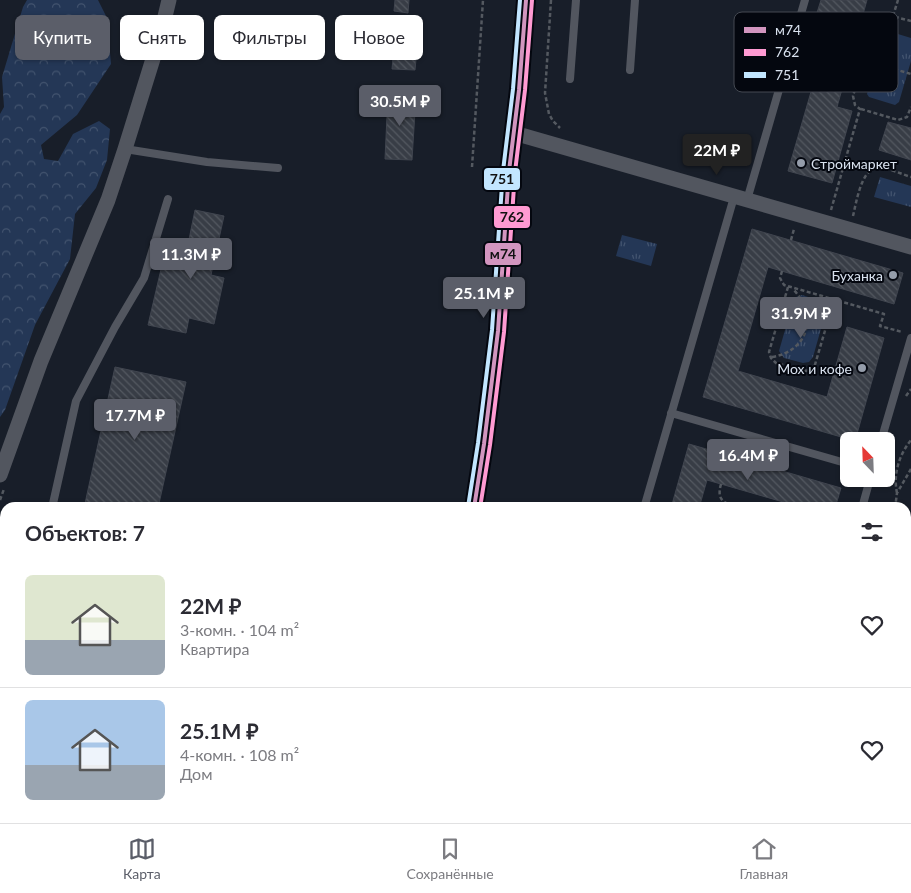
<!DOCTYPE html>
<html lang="ru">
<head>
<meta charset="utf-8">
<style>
  :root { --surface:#fff; --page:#f7f7f7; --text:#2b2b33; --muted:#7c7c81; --line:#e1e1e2; --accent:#5b5e69 }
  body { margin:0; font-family:Lato,sans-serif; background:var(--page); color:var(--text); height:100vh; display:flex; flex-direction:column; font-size:19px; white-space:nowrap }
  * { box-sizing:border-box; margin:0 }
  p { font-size:16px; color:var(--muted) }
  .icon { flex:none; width:28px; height:28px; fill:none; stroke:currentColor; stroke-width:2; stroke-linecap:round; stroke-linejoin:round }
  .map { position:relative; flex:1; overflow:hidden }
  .panel { position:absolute; left:0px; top:502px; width:911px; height:321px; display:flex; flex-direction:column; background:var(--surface); border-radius:15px 15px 0 0; box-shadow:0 1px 4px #0004 }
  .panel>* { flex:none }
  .hud { position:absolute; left:15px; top:15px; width:500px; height:45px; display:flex; gap:10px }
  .needle { width:32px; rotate:337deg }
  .buttons { position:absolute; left:840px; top:432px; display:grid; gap:10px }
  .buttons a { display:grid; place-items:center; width:55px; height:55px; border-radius:8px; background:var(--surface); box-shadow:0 1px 4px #0004; font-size:25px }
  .price { position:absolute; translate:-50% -42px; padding:0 11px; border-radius:5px; background:var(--accent); color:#fff; font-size:16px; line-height:32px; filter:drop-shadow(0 1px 2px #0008) }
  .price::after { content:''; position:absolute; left:50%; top:30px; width:15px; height:11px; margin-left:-8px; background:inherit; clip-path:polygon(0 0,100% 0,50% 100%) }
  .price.current { background:#222; color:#fff }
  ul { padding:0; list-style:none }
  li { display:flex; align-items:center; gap:15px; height:125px; padding:0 25px }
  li+li { border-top:1px solid var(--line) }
  li span { display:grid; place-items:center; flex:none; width:140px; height:100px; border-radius:8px; color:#555 }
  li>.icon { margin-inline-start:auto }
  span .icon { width:60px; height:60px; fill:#fffc; stroke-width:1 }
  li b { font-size:21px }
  h2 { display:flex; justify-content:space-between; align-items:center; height:60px; padding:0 25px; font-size:21px }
  .pill { padding:0 18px; border-radius:8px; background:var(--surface); box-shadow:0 1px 4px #0004; font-size:18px; line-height:45px }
  .pill.current { background:var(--accent); color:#fff }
  .tabs { display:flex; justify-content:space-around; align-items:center; height:70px; border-top:1px solid var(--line); background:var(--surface); font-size:14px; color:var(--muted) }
  .tabs a { display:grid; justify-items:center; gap:2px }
  .tabs .current { color:var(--accent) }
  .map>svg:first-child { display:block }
</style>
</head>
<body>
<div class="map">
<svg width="911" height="823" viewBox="0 0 911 823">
  <defs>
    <pattern id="grass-tufts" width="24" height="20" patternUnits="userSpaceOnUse" patternTransform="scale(1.25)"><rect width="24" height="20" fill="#243756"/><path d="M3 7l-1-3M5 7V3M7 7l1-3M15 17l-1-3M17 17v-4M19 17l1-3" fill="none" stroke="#43546f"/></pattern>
    <pattern id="forest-crowns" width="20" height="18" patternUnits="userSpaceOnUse" patternTransform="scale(1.25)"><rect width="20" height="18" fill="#243756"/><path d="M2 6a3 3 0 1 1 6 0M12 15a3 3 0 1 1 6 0" fill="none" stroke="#43546f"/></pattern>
    <pattern id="building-back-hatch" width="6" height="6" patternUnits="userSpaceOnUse" patternTransform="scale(1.25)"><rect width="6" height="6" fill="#383d46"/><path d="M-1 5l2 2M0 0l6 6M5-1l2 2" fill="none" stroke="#545961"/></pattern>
  </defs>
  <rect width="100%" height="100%" fill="#181e29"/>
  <!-- grass -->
  <path fill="url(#grass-tufts)" d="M888,31L911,38V61L899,102L895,105L869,97L867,94L883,34Z
    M880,177L911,186V207L874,197Z
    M622,235L657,244L651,266L616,256Z
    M802,295L821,301L826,311L813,357L809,362L803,363L784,358L779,351L793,302L796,297Z
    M642,819H686L684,823H641Z"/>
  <!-- forest -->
  <path fill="url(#forest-crowns)" d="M27,0H98L107,18L111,64L77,115L41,145L44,159L58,161L73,134L99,121L110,129L107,160L96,188L75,214L70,259L35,325L5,410L0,417V114L4,107L2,77L23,7Z
    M249,819H286L285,823H247Z"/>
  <!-- building -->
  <path fill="url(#building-back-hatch)" stroke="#40454f" d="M395,0H409L408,13L394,11Z
    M821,0H867L837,107L852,111L832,183L788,171L831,23L815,19Z
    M394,48L417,49L415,70L392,69Z
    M388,94L416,95L412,160L385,159Z
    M888,122L911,128V160L879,150Z
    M195,210L224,216L211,275L224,278L214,324L189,318L186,333L148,325L162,265L183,269Z
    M752,229L903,273L894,304L768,267L738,371L827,397L847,327L884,338L855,441L703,397Z
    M115,367L186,382L158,508H84Z
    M689,444L841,488L835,508H804L707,480L699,508H671Z"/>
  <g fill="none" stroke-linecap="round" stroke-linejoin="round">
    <!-- path -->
    <path stroke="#545960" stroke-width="2.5" stroke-dasharray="4 2.5" stroke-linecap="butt" d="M551,0L545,93L549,114L553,121L560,128
      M893,16L898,0
      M863,60L911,74
      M861,109L898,120L907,117L911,107
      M472,167L483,0
      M831,210L860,109L855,105L853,96L874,23L880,16L888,15L911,21
      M853,216C856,204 861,170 876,168C887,167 901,174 911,177
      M791,240L794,229
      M782,271L780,278L784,285L884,314L880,326L902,332
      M788,287L769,352L771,358L776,363L806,371L814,368L834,300
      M808,317L819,309L833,304
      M772,357C809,351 818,315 793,289
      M906,396L911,389
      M729,455L734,441
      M886,463L891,446
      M721,484C716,502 725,503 741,508
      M897,493C893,474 899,455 911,440
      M0,500L4,489
      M895,508L897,493L911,469
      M652,819L661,821
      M810,819L817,821
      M634,823L635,819
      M695,823L697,819
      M803,823L804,819"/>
    <!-- service -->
    <path stroke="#52565f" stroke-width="8" d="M630,70L635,0
      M570,79L576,0
      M125,149L207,162L278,168
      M747,200L805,0
      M671,413L849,464
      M881,441L911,338
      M52,508L76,401L115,327L144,278L168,199
      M644,508L734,197
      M862,508L870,479
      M0,793L5,772
      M292,823L293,819
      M553,823L554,819
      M770,823L771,819"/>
    <!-- minor -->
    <path stroke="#52565f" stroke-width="15" d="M514,133L911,247
      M0,475L41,361L108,200L125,149L161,33L169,0
      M474,508L484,444L498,331L509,171L519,90L526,0
      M411,823L412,819"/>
    <!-- bus-1 casing -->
    <g stroke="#04070f" stroke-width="8">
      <path id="bus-1" d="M474,508L484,444L498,331L509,171L519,90L526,0"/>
    </g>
    <!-- bus-2 casing -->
    <g stroke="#04070f" stroke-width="8">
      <path id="bus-2" d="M480,508L490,445L504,332L515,172L525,90L532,0"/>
    </g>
    <!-- bus-3 casing -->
    <g stroke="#04070f" stroke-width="8">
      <path id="bus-3" d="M468,507L478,443L492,330L503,171L513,89L520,0"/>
    </g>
    <!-- bus-1 -->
    <use href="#bus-1" stroke="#d295bf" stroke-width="4"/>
    <!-- bus-2 -->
    <use href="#bus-2" stroke="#ff9ad2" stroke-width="4"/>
    <!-- bus-3 -->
    <use href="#bus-3" stroke="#c2e6ff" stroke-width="4"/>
  </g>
  <!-- markers -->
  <g fill="#959daa" stroke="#04070f" stroke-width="2">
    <circle cx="801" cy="163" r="5"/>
    <circle cx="893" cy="275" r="5"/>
    <circle cx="862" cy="368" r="5"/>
  </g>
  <g text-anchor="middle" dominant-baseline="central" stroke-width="4" stroke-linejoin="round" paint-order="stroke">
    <!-- poi labels -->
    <g font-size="14" fill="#d9e2ef" stroke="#04070f" text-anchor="end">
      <text x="811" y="163" text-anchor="start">Строймаркет</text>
      <text x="883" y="275">Буханка</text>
      <text x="852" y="368">Мох и кофе</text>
    </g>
  </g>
  <!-- legend -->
  <rect x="734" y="12" width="164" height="80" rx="8" fill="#04070f" stroke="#444952" stroke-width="1"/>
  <rect x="744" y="27" width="22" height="6" fill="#d295bf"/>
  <rect x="744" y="49" width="22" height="7" fill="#ff9ad2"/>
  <rect x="744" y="72" width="22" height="6" fill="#c2e6ff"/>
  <g font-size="14" fill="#d9e2ef">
    <text x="775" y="35">м74</text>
    <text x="775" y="57">762</text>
    <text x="775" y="80">751</text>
  </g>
  <g stroke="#04070f" stroke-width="2">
    <rect x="483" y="167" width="38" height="24" rx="5" fill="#c2e6ff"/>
    <rect x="493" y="205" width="38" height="24" rx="5" fill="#ff9ad2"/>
    <rect x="484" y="242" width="38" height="24" rx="5" fill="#d295bf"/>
  </g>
  <g font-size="14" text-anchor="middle" font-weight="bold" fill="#111">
    <text x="502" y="184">751</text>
    <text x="512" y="222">762</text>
    <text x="503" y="259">м74</text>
  </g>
</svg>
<div class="buttons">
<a><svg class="needle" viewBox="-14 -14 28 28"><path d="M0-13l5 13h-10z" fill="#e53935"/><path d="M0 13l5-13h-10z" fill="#7c7c81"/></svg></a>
</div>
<b class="price" style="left:400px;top:127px">30.5M ₽</b>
<b class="price current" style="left:717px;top:176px">22M ₽</b>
<b class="price" style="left:191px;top:280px">11.3M ₽</b>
<b class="price" style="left:484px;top:319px">25.1M ₽</b>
<b class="price" style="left:801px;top:339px">31.9M ₽</b>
<b class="price" style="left:135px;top:441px">17.7M ₽</b>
<b class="price" style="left:748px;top:481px">16.4M ₽</b>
<div class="hud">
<a class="pill current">Купить</a>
<a class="pill">Снять</a>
<a class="pill">Фильтры</a>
<a class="pill">Новое</a>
</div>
<section class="panel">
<h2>Объектов: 7<svg class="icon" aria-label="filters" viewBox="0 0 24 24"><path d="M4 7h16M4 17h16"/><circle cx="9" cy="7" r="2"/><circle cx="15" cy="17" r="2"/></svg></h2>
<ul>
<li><span style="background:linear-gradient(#dfe7d0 65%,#9aa5b1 0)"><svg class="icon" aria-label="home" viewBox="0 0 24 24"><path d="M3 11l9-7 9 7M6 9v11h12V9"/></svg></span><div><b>22M ₽</b><p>3-комн. · 104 m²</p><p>Квартира</p></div><svg class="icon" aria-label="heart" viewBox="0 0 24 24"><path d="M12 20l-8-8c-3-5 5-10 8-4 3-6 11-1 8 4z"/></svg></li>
<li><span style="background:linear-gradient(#a9c7e8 65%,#9aa5b1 0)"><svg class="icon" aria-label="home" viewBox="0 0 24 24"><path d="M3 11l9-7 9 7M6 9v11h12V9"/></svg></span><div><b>25.1M ₽</b><p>4-комн. · 108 m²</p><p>Дом</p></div><svg class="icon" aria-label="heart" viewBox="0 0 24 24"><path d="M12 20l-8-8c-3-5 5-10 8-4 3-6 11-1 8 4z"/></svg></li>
</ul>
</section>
</div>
<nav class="tabs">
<a class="current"><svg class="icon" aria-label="map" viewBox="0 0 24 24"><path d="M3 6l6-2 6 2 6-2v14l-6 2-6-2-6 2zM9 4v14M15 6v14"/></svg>Карта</a>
<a><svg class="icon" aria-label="saved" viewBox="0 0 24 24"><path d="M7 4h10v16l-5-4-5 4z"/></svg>Сохранённые</a>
<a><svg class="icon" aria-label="home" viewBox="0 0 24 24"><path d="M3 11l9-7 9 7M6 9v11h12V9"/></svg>Главная</a>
</nav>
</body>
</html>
